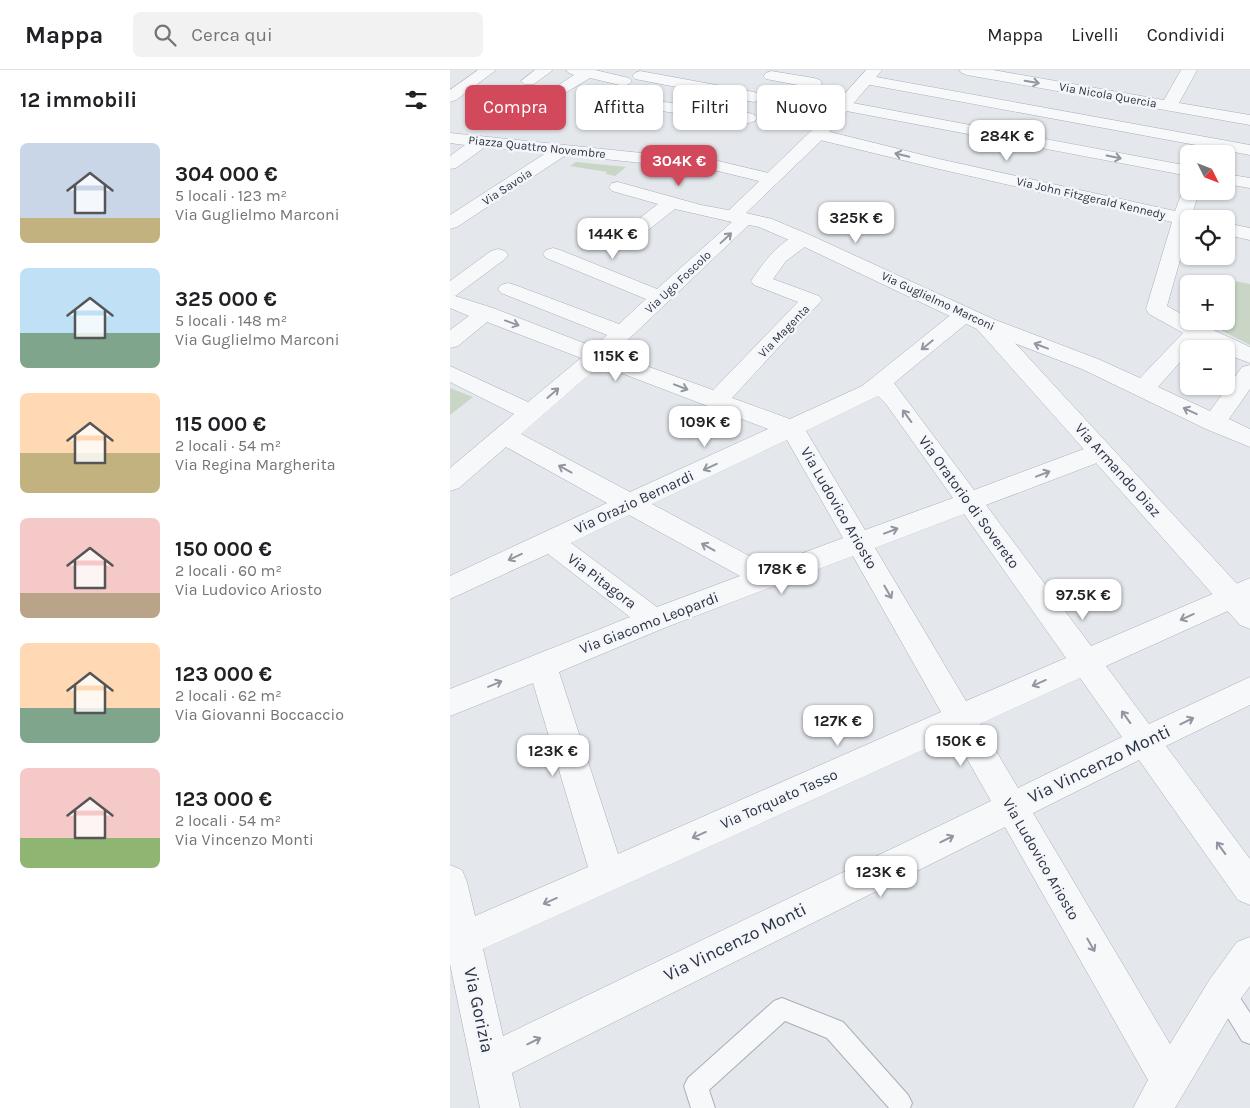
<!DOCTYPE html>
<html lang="it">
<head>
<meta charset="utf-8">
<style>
  :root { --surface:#fff; --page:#f2f2f2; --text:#202124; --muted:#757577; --line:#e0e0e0; --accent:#d1495b }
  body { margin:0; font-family:Karla,sans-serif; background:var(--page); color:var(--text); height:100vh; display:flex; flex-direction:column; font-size:19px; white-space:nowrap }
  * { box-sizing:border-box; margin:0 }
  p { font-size:16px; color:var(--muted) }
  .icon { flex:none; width:28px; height:28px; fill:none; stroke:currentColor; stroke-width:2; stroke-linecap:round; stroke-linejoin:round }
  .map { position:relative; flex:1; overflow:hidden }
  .details { display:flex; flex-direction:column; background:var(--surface); width:450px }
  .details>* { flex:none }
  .hud { position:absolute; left:15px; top:15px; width:475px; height:45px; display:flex; gap:10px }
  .needle { width:32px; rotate:132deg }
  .controls { position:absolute; left:730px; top:75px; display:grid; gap:10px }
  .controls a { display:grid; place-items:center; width:55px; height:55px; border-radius:8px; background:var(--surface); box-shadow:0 1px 4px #0004; font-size:25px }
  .price { position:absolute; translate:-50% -42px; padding:0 11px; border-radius:10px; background:#fff; color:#222; font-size:16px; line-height:32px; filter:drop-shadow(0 1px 2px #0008) }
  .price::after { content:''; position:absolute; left:50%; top:30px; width:15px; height:11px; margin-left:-8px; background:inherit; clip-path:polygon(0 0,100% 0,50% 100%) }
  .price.selected { background:var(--accent); color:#fff }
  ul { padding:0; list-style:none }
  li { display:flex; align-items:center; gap:15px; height:125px; padding:0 20px }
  li span { display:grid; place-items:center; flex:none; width:140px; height:100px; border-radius:8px; color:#555 }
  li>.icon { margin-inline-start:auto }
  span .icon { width:60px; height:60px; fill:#fffc; stroke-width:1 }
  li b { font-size:21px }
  h2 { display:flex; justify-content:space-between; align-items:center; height:60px; padding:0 20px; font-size:21px }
  .pill { padding:0 18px; border-radius:8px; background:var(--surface); box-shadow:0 1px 4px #0004; font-size:18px; line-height:45px }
  .pill.selected { background:var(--accent); color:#fff }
  header { display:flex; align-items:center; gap:30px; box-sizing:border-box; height:70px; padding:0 25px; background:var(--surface); border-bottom:1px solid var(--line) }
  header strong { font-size:24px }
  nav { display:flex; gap:28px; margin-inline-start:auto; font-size:18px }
  .search { width:350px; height:45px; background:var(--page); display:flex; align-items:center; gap:12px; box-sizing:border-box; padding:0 18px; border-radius:8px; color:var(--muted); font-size:19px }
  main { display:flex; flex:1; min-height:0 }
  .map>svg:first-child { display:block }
</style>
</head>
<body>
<header>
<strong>Mappa</strong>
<div class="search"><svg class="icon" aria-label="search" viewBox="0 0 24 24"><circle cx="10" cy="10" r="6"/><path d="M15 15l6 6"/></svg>Cerca qui</div>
<nav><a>Mappa</a><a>Livelli</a><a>Condividi</a></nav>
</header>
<main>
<section class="details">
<h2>12 immobili<svg class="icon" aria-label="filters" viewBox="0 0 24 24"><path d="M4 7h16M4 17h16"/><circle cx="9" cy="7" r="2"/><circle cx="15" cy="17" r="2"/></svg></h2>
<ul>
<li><span style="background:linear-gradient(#c9d6e8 75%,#c2b280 0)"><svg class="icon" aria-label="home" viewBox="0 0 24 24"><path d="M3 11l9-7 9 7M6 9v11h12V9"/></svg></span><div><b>304 000 €</b><p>5 locali · 123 m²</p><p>Via Guglielmo Marconi</p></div></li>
<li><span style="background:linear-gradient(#bfe0f5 65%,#7fa58c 0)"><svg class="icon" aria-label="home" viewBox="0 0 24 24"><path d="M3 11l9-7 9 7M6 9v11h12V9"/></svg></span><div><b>325 000 €</b><p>5 locali · 148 m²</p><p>Via Guglielmo Marconi</p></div></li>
<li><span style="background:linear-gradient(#ffd9b3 60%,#c2b280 0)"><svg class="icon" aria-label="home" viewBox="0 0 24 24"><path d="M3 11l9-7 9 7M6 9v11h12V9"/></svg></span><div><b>115 000 €</b><p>2 locali · 54 m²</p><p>Via Regina Margherita</p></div></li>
<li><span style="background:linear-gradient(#f6c9c9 75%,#b9a48a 0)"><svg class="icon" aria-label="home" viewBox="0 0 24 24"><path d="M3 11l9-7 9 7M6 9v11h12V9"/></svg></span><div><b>150 000 €</b><p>2 locali · 60 m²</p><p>Via Ludovico Ariosto</p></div></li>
<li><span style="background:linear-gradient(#ffd9b3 65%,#7fa58c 0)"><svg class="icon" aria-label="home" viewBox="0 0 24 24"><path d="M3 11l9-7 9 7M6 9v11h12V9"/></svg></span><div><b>123 000 €</b><p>2 locali · 62 m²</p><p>Via Giovanni Boccaccio</p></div></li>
<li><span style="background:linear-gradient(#f6c9c9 70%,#8fb573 0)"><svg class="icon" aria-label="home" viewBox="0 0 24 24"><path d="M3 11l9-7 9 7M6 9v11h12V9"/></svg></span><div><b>123 000 €</b><p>2 locali · 54 m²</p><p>Via Vincenzo Monti</p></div></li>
</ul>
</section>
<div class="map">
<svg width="800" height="1038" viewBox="0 0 800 1038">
  <rect width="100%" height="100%" fill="#e4e7ec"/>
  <!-- green -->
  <path fill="#c9d6c5" d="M126,92L176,97L165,106L156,104L157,102L120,96Z
    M785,211L800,214V275L753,251H776V221Z
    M0,318L23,327L0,345Z"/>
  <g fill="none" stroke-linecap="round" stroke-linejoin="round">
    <!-- service casing -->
    <g stroke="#a9aeb7" stroke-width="2">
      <path id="service" d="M773,911L781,914L800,943V974L792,971L762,922L765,914Z
        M332,928L393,952L458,1025L462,1033L460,1038H439L377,968L335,951L259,1020L265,1038H241L234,1016L238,1008L324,931Z"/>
    </g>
    <!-- minor casing -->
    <g stroke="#a9aeb7" stroke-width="1">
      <path id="minor" d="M28,0H46L6,30L0,32V20Z
        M85,0H103L84,14H74L71,11Z
        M116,0H145L179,8L182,11L179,14L174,16L140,8L115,23H103L101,20L124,5L119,3Z
        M509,0H543L714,30L731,0H747L729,33L800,45V55L517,5L512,3Z
        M190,1L304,22L310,24L312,27L310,30L304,32L185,9L182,6L185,3Z
        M321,1L364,8L370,10L372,13L370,16L364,18L316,9L313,6L316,3Z
        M415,5L800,75V85L410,13L407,10L410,7Z
        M137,22L299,43L305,45L307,48L305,51L299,53L131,30L129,27L131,24Z
        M392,31L739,96V106L386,39L384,36L386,33Z
        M368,59L489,89L725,141L734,117L739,116V121H749L742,145L748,149H739V158L717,236L739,248V251H744L800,277V293L776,284V279H766L749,271L742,279H739V282L708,317L760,341L792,297L800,295V319L779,349L800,359V377L756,359L632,299L527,259L524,254L527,249L535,247L543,249L648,289L690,308L733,263L699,244L696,239L722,152L489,99L362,68L360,64L362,60Z
        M0,63L268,91L327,105L330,109L327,113L321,114L268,101L116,85L7,157L0,159V145L96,83L35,77L6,98L0,99V86L15,75L0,73Z
        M776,104L800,108V118L776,114Z
        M168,112L251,135L289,142L290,145H303L305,149L163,284L263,320L348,232L304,215L301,211C312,194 337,159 360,165L363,169L360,173L336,191L323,209L369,226L372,230L282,328L340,349L412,316L508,239L515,237L522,239L526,244L522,249L444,313L524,420L642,376L651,373L660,376L663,382L660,388L536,435L641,576L800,508V531L656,596L699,654L800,607V635L716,676L800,789V835L788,830L689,690L583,743L720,974L760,909L787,872L800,867V916L786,935L725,1038H683L698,1010L555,757L62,1003L70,1038H30L0,894V795L12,800L17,812L25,846L138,797L83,613L0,646V619L180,547L98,484L0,529V506L157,433L56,377L9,418L0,421V398L64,344L0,312V296L78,332L131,288L37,252L8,276L0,278V260L19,246L0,238V211L41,181L48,179L55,181L58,185L55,189L5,226L43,238L144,277L157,265L51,223L48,219L51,215L58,213L65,215L169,254L196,229L96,188L93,184L96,180L103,178L110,180L207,219L282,152L225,139L178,176L171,178L164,176L161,172L164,168L208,134L162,121L159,117L162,113ZM150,295L318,359L180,422L71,364ZM428,326L436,334L503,428L415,460L356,361ZM337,370L393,468L318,496L202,434ZM514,444L616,588L516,631L425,478ZM179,445L290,506L207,537L121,473ZM403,486L491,642L168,784L109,602L214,558ZM630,608L672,667L568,718L530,654ZM504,666L541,731L53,966L33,879Z
        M776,153L800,158V170L776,165Z"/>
    </g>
    <!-- tertiary casing -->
    <g stroke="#a9aeb7" stroke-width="1">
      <path id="tertiary" d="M416,0H432L374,68L296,143L322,149L360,165L543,249L800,528V559L790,555L527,259L346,173L309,157L275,150L273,146L362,60Z"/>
    </g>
    <!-- service -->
    <use href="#service" fill="#f7f8fa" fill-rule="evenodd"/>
    <!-- minor -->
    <use href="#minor" fill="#f7f8fa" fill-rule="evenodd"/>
    <!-- tertiary -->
    <use href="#tertiary" fill="#f7f8fa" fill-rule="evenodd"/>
  </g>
  <!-- one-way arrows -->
  <defs><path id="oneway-shaft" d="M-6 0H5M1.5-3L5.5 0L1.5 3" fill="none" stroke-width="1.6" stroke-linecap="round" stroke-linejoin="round" transform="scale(1.25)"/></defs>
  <g stroke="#9196a0">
    <use href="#oneway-shaft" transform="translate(582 12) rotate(10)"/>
    <use href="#oneway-shaft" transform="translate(452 85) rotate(-166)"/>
    <use href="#oneway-shaft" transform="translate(664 87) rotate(11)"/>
    <use href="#oneway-shaft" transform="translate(276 168) rotate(-43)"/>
    <use href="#oneway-shaft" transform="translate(62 253) rotate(20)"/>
    <use href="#oneway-shaft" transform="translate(477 275) rotate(141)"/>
    <use href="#oneway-shaft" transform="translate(591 276) rotate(-159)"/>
    <use href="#oneway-shaft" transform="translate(231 317) rotate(21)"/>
    <use href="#oneway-shaft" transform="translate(103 323) rotate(-41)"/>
    <use href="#oneway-shaft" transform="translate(740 341) rotate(-155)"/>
    <use href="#oneway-shaft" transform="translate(457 346) rotate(-126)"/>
    <use href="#oneway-shaft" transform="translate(260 397) rotate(155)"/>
    <use href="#oneway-shaft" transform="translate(115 399) rotate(-151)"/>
    <use href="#oneway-shaft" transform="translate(593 404) rotate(-21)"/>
    <use href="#oneway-shaft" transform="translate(441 461) rotate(-21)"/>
    <use href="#oneway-shaft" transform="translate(258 477) rotate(-151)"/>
    <use href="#oneway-shaft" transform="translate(65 487) rotate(155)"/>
    <use href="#oneway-shaft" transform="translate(438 522) rotate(60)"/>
    <use href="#oneway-shaft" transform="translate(737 547) rotate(156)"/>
    <use href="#oneway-shaft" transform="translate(589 613) rotate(156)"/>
    <use href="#oneway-shaft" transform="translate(45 614) rotate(-23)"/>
    <use href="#oneway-shaft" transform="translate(676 647) rotate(-126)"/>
    <use href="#oneway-shaft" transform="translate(737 651) rotate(-26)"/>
    <use href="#oneway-shaft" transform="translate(249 765) rotate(156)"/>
    <use href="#oneway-shaft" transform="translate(497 769) rotate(-26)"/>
    <use href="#oneway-shaft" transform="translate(771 778) rotate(-126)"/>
    <use href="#oneway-shaft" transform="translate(100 831) rotate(156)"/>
    <use href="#oneway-shaft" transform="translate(641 875) rotate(60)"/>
    <use href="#oneway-shaft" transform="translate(84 971) rotate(-26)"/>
  </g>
  <g text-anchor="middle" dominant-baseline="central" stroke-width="5" stroke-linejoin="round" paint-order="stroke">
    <!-- far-street labels -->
    <g font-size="12" fill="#2b3445" stroke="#f4f6f9">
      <text transform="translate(658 25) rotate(10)">Via Nicola Quercia</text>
      <text transform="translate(87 77) rotate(6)">Piazza Quattro Novembre</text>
      <text transform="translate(57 117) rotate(-33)">Via Savoia</text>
      <text transform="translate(641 128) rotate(13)">Via John Fitzgerald Kennedy</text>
      <text transform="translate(228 212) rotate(-43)">Via Ugo Foscolo</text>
      <text transform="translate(488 231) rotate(25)">Via Guglielmo Marconi</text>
      <text transform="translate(334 261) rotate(-46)">Via Magenta</text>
    </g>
    <!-- street labels -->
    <g font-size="15" fill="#2b3445" stroke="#f4f6f9">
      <text transform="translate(668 400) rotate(48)">Via Armando Diaz</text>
      <text transform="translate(184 432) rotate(-25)">Via Orazio Bernardi</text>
      <text transform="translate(519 432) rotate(54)">Via Oratorio di Sovereto</text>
      <text transform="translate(389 438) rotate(60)">Via Ludovico Ariosto</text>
      <text transform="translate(152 511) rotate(37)">Via Pitagora</text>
      <text transform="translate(199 553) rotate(-21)">Via Giacomo Leopardi</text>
      <text transform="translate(329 729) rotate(-24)">Via Torquato Tasso</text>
      <text transform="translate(591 789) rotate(60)">Via Ludovico Ariosto</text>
    </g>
    <!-- near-street labels -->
    <g font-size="18" fill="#2b3445" stroke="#f4f6f9">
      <text transform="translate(649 694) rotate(-26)">Via Vincenzo Monti</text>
      <text transform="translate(285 872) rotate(-26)">Via Vincenzo Monti</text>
      <text transform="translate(29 940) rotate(78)">Via Gorizia</text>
    </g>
  </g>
</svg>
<div class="controls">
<a><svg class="needle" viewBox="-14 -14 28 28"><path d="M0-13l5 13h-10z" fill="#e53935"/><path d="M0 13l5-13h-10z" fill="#757577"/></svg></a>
<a><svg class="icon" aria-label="locate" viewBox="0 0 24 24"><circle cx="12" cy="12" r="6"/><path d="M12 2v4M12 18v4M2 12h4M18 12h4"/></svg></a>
<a>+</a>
<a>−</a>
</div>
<b class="price" style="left:557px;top:92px">284K €</b>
<b class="price selected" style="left:229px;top:117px">304K €</b>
<b class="price" style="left:406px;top:174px">325K €</b>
<b class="price" style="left:163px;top:190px">144K €</b>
<b class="price" style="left:166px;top:312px">115K €</b>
<b class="price" style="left:255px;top:378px">109K €</b>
<b class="price" style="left:332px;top:525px">178K €</b>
<b class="price" style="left:633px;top:551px">97.5K €</b>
<b class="price" style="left:388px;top:677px">127K €</b>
<b class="price" style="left:511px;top:697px">150K €</b>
<b class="price" style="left:103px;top:707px">123K €</b>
<b class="price" style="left:431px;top:828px">123K €</b>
<div class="hud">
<a class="pill selected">Compra</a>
<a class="pill">Affitta</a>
<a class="pill">Filtri</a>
<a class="pill">Nuovo</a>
</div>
</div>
</main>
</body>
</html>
